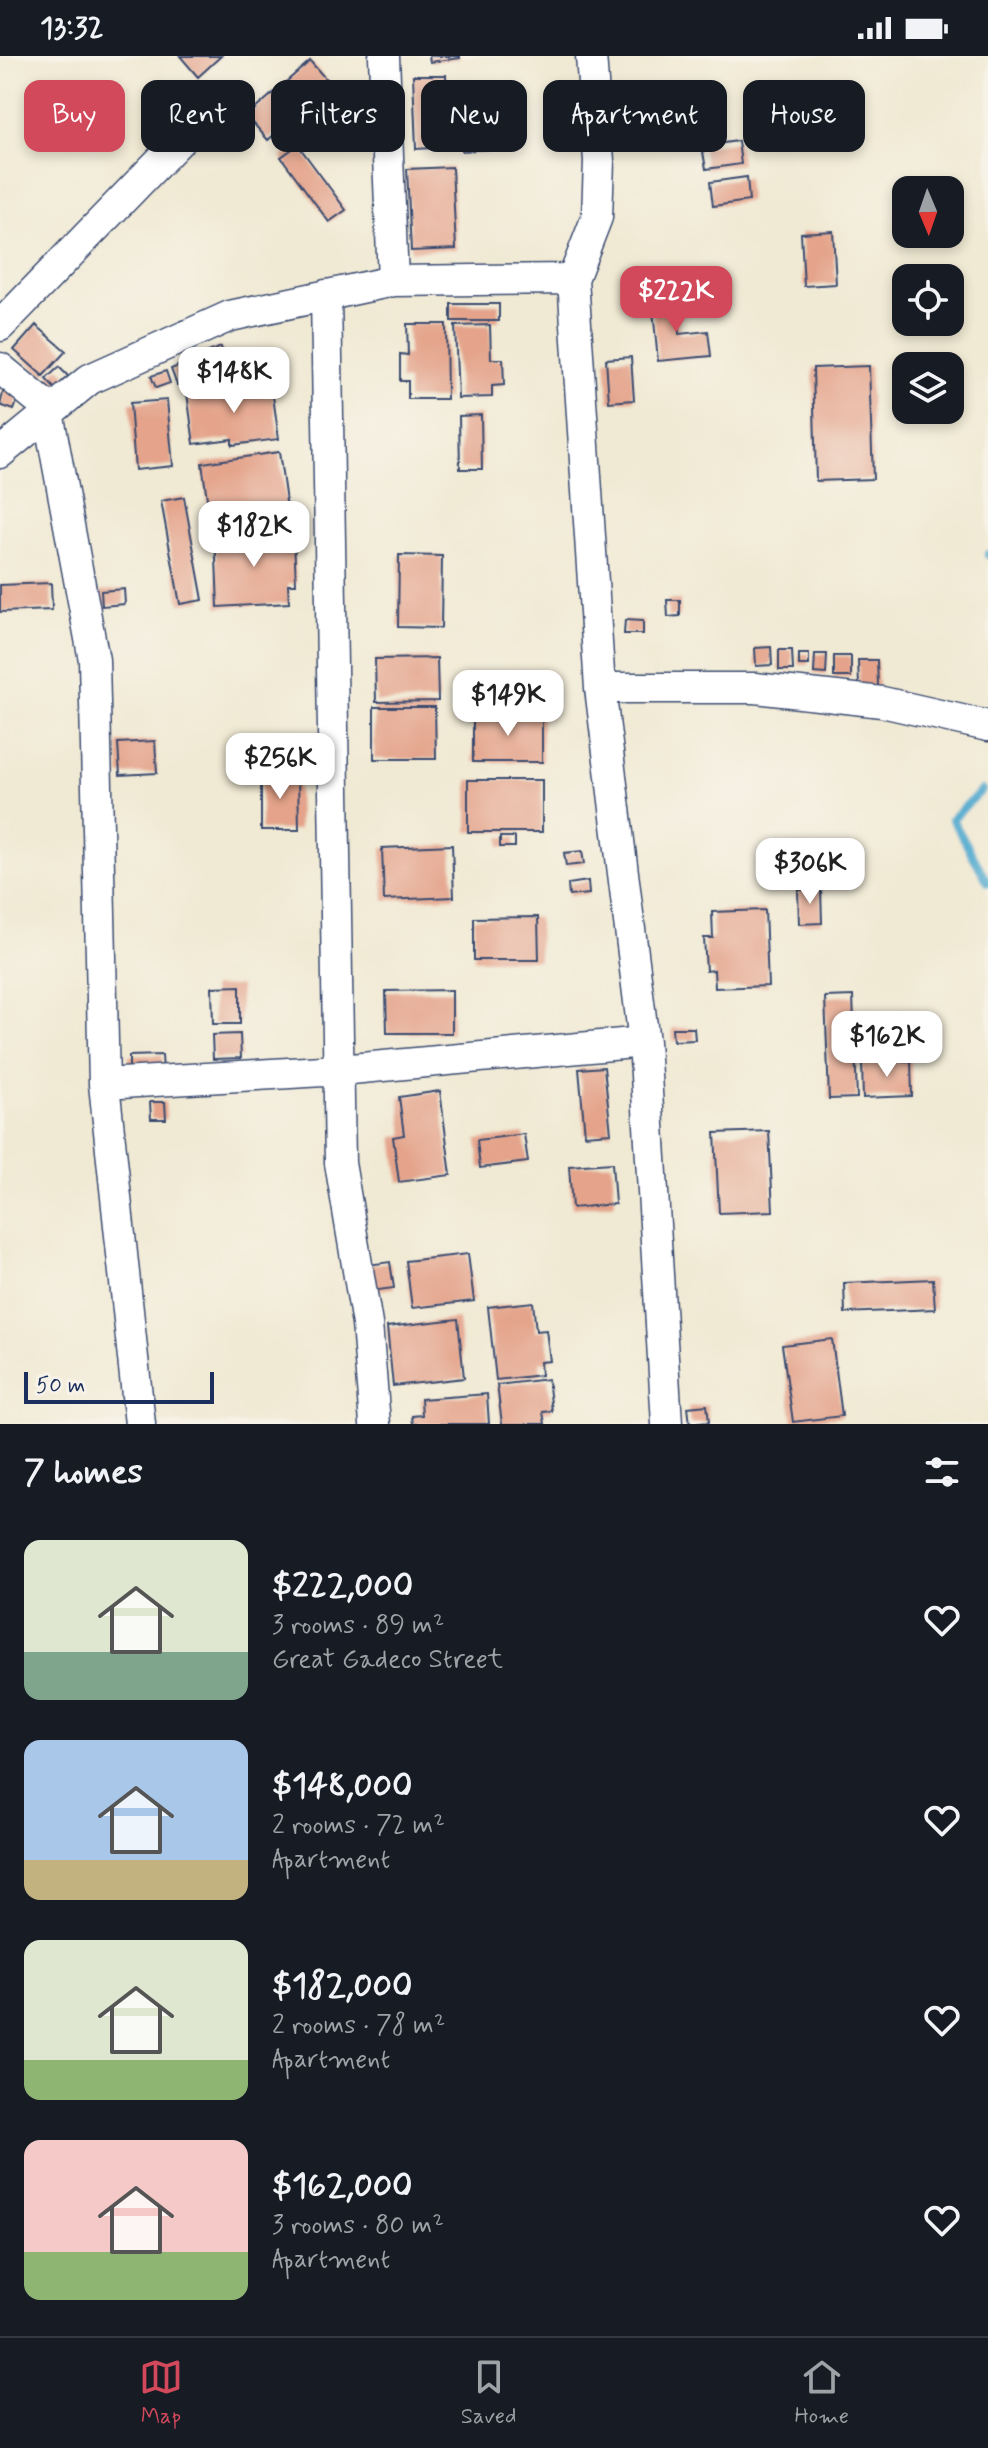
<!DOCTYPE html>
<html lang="en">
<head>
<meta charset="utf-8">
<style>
  :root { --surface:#171b24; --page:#20242c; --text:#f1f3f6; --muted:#9ea1a6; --line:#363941; --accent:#d1495b }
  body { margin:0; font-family:Mynerve,sans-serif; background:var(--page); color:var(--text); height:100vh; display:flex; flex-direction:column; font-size:30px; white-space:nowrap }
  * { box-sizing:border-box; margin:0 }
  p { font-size:26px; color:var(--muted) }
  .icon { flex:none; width:44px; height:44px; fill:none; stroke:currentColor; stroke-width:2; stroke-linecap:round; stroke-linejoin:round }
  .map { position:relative; height:1368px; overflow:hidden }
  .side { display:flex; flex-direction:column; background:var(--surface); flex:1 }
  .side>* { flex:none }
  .top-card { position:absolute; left:24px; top:24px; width:940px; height:72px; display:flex; gap:16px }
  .needle { width:52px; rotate:178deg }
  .buttons { position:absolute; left:892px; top:120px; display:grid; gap:16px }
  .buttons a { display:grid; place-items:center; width:72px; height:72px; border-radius:16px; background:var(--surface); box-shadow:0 4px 12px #0003; font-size:40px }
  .scale { position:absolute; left:24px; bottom:20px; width:190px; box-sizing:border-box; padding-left:8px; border:4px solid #1b2f5e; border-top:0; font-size:22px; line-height:28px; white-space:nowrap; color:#1b2f5e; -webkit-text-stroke:6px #f7f3e8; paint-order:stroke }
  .price { position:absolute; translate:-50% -68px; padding:0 18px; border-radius:16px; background:#fff; color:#222; font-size:26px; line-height:52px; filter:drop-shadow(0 2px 4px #0008) }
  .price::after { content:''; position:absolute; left:50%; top:48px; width:24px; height:18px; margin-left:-12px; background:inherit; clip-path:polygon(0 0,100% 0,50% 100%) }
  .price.active { background:var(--accent); color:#fff }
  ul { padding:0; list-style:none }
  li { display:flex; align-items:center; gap:24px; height:200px; padding:0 24px }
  li span { display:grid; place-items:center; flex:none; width:224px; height:160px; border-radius:16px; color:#555 }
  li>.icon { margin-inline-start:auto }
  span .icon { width:96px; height:96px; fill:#fffc; stroke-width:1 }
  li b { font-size:34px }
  h2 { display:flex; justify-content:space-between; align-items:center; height:96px; padding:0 24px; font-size:34px }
  .pill { padding:0 28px; border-radius:16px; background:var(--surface); box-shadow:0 4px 12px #0003; font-size:28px; line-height:72px }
  .pill.active { background:var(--accent); color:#fff }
  .status { display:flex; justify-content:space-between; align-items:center; height:56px; padding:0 40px; background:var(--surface); direction:ltr }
  .status svg { height:22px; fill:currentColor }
  .tab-bar { display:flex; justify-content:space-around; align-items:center; height:112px; border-top:2px solid var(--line); background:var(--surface); font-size:22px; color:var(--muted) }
  .tab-bar a { display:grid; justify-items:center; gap:4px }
  .tab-bar .active { color:var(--accent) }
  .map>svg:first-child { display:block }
</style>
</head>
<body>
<div class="status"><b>13:32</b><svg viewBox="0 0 49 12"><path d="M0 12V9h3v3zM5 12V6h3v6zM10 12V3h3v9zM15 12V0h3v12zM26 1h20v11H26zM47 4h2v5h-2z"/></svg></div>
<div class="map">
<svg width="988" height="1368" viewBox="0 0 988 1368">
  <rect width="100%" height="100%" fill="#f7f3e8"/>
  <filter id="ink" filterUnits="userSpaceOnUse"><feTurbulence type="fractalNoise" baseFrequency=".0125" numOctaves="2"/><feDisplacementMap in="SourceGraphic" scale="16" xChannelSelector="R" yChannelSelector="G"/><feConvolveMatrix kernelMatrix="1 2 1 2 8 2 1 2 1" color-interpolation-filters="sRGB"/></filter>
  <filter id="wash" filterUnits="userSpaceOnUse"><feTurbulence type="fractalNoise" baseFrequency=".006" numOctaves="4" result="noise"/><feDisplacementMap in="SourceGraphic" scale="32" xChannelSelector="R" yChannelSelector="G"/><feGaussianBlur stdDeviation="1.8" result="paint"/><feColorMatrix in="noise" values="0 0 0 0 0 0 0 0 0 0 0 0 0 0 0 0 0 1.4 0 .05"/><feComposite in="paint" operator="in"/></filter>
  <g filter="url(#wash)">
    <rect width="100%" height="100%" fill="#f0e9d3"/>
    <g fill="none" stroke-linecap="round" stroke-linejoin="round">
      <!-- stream -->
      <path stroke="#51aacf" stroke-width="8" d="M988,498V499
        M982,734L952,763L988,826"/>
    </g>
    <g id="blocks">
      <!-- building -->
      <path fill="#e4a38a" d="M180,0H221L198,21Z
        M429,0H460V2L430,6Z
        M310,5L331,29L268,84L247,60Z
        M413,19H446L448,91L416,93Z
        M504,74L505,92L462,95L461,76Z
        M738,85L741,108L706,113L702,90Z
        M298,89L346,154L329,166L281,101Z
        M452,111L456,193L411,195L407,113Z
        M747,121L749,145L713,150L710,126Z
        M833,175L836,228L804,230L801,177Z
        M676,241L679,278L708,275L711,300L658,305L652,244Z
        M451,248H499V265H451Z
        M407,268H446L447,343H408V325H400V298L408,299Z
        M36,269L66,295L43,320L14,294Z
        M490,269L491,303H503L504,329L492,330V341L458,342L455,270Z
        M221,291L228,311L215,316L208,296Z
        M205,297L212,315L198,321L190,303Z
        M631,301L634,344L609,346L606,303Z
        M921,302V310H906V303Z
        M185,307L192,323L177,329L171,313Z
        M869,310L873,423L816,425L813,312Z
        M59,311L68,320L55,333L46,323Z
        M166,315L170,327L156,332L151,320Z
        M271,326L279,383L232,389V383L194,388L187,337Z
        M5,329L21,335L14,354L0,349Z
        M167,344L173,410L135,414L130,347Z
        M481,359L482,413H460L459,360Z
        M279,396L287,453L210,464L202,407Z
        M184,441L203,544L180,548L161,445Z
        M282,475L283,485L294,484L296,528H288L289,547L218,551L215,478Z
        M399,499L442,500L441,572L398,571Z
        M51,527L52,554L0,556V529Z
        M124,533L125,548L102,550L101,535Z
        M667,544H680V560L668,561Z
        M625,564L643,565V578H624Z
        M771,591L772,609L756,610L755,592Z
        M779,594H792L793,614H779Z
        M799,598H809V609H799Z
        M815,598H827L826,618L814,617Z
        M834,600H851V621H834Z
        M437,602L438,645L376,646L375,603Z
        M858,604H877L878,630H859Z
        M374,651H435L436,703H374Z
        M473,659H542V706H473Z
        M155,685L157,717L120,719L118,687Z
        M298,715L299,774H261V716Z
        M468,724H542V776H468Z
        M500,781H515V791H500Z
        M452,789L454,841L384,844L382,792Z
        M582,795L584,808L566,810L564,797Z
        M588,825L589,838L569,840L568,828Z
        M821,833L822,867L799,868L798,834Z
        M765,854L768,930L715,932L714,914L706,915L704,882H713L712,856Z
        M538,861L539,904H474V862Z
        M240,930V968H213L212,931Z
        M452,934V977H387L386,935Z
        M853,940L857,1042L829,1043L825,941Z
        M672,972H694L695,984L673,985Z
        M240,978L241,1002L213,1003L212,979Z
        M162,999L163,1016L129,1017V1000Z
        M911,1005L912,1040L863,1042L862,1006Z
        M604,1011L611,1077L585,1079L579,1013Z
        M440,1035L451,1119L399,1126L393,1081L404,1079L399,1041Z
        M150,1046H165L166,1063H151Z
        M769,1075L773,1155L719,1157L715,1077Z
        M524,1078L528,1106L480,1112L477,1084Z
        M612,1107L615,1148L572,1152L569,1110Z
        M468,1198L474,1245L412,1252L406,1205Z
        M390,1206L394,1232L371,1235L367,1209Z
        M933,1223L935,1253L845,1257L844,1227Z
        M533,1246L536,1275L546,1274L550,1305L540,1306L541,1319L496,1324L488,1251Z
        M458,1263L464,1322L393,1330L387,1271Z
        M832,1283L842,1360L793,1366L782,1289Z
        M548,1323L552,1355L543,1356L545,1368H502L497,1329Z
        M487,1338L489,1368H413L412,1360L422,1359L421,1343Z
        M707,1349L709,1366L690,1368L688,1351Z"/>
    </g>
  </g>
  <g filter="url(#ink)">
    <use href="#blocks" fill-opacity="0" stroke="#3b4b70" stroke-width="2"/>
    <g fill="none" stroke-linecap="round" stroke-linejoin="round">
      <!-- minor casing -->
      <g stroke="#3b4b70" stroke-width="33">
        <path id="minor" d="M384,0L393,225
          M591,0L599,105L597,161L573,223L600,632L644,986L667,1368
          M326,239L340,1107L367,1268L375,1368
          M0,270L217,46
          M0,312L51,354
          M48,356L94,604L104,1028L140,1368
          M0,397L90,323L230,260L393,225L573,223
          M600,632H755L882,646L988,670
          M104,1028L340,1014L644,986"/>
      </g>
      <!-- minor -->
      <use href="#minor" stroke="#fff" stroke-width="30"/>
    </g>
  </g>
</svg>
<div class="buttons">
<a><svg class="needle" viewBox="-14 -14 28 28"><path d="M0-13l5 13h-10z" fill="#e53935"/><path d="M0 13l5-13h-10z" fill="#9ea1a6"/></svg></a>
<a><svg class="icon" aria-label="locate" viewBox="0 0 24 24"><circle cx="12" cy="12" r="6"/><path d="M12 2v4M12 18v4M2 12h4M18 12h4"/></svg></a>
<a><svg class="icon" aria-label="layers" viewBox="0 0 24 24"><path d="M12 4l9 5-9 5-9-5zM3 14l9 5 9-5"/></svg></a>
</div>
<div class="scale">50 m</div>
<b class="price active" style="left:676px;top:278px">$222K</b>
<b class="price" style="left:234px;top:359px">$148K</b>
<b class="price" style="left:254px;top:513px">$182K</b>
<b class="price" style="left:508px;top:682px">$149K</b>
<b class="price" style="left:280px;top:745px">$256K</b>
<b class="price" style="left:810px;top:850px">$306K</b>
<b class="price" style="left:887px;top:1023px">$162K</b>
<div class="top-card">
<a class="pill active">Buy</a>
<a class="pill">Rent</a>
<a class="pill">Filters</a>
<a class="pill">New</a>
<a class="pill">Apartment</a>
<a class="pill">House</a>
</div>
</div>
<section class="side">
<h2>7 homes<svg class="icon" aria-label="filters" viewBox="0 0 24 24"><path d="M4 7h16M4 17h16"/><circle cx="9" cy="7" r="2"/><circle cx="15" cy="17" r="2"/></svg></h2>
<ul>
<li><span style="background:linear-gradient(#dfe7d0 70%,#7fa58c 0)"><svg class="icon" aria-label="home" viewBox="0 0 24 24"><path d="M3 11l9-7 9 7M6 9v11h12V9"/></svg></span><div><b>$222,000</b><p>3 rooms · 89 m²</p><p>Great Gadeco Street</p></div><svg class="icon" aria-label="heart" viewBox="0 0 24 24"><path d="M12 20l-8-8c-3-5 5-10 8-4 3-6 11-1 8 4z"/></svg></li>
<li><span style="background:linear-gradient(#a9c7e8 75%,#c2b280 0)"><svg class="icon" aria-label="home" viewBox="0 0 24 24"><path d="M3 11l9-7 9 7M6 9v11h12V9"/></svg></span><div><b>$148,000</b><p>2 rooms · 72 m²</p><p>Apartment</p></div><svg class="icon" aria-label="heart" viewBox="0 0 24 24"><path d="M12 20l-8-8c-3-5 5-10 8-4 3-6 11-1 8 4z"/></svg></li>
<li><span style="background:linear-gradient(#dfe7d0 75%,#8fb573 0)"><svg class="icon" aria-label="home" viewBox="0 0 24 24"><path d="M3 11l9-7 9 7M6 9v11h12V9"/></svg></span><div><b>$182,000</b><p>2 rooms · 78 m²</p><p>Apartment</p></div><svg class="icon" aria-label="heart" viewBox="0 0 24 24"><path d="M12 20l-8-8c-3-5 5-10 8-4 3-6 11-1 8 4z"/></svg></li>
<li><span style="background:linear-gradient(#f6c9c9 70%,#8fb573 0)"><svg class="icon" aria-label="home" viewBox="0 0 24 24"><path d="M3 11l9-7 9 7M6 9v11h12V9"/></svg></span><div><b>$162,000</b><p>3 rooms · 80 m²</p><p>Apartment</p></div><svg class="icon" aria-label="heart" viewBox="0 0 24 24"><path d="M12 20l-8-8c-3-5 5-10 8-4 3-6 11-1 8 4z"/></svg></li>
</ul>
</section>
<nav class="tab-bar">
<a class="active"><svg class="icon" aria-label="map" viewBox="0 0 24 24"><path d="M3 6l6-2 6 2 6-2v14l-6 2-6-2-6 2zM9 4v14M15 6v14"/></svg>Map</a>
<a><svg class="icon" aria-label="saved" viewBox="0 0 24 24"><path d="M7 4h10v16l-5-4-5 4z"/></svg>Saved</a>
<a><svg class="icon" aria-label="home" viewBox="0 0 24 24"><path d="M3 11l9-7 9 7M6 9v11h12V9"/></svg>Home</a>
</nav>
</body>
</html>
